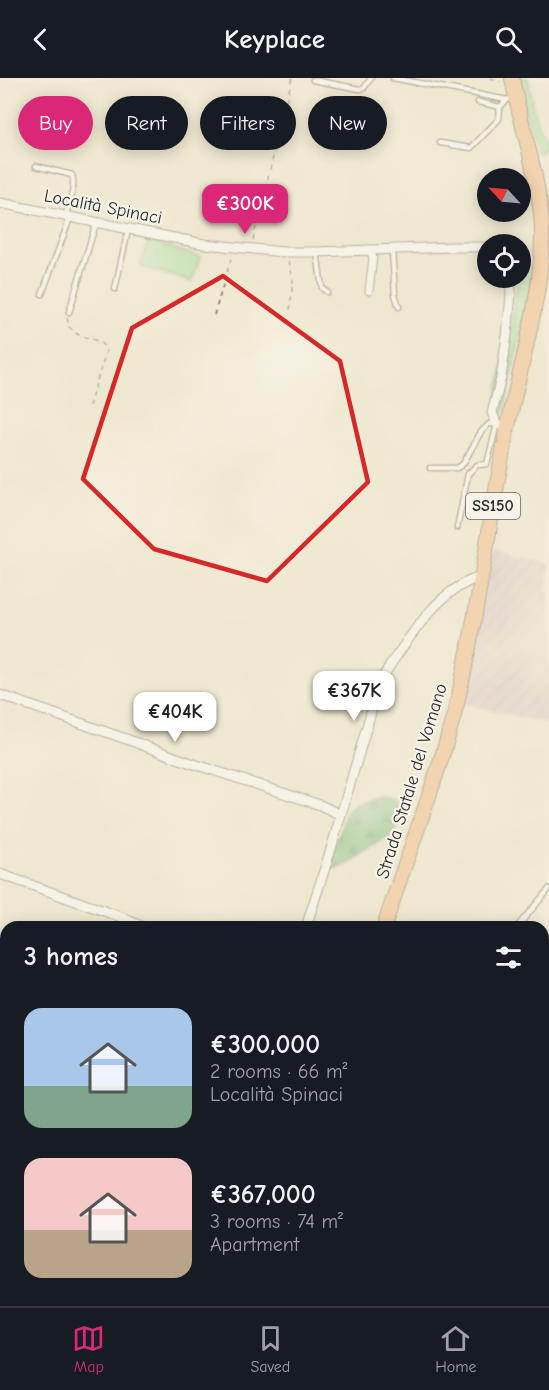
<!DOCTYPE html>
<html lang="en">
<head>
<meta charset="utf-8">
<style>
  :root { --surface:#171b24; --page:#242831; --text:#f1f3f6; --muted:#9ea1a6; --line:#363941; --accent:#db2777 }
  body { margin:0; font-family:"Comic Neue",sans-serif; background:var(--page); color:var(--text); height:100vh; display:flex; flex-direction:column; font-size:22px; white-space:nowrap }
  * { box-sizing:border-box; margin:0 }
  p { font-size:20px; color:var(--muted) }
  .icon { flex:none; width:33px; height:33px; fill:none; stroke:currentColor; stroke-width:2; stroke-linecap:round; stroke-linejoin:round }
  .map { position:relative; flex:1; overflow:hidden }
  .drawer { position:absolute; left:0px; top:843px; width:549px; height:386px; display:flex; flex-direction:column; background:var(--surface); border-radius:18px 18px 0 0; box-shadow:0 3px 15px #0003 }
  .drawer>* { flex:none }
  .hud { position:absolute; left:18px; top:18px; width:513px; height:54px; display:flex; gap:12px }
  .needle { width:39px; rotate:296deg }
  .buttons { position:absolute; left:477px; top:90px; display:grid; gap:12px }
  .buttons a { display:grid; place-items:center; width:54px; height:54px; border-radius:50%; background:var(--surface); box-shadow:0 3px 15px #0003; font-size:30px }
  .price { position:absolute; translate:-50% -51px; padding:0 14px; border-radius:12px; background:#fff; color:#222; font-size:20px; line-height:39px; filter:drop-shadow(0 2px 3px #0008) }
  .price::after { content:''; position:absolute; left:50%; top:36px; width:18px; height:14px; margin-left:-9px; background:inherit; clip-path:polygon(0 0,100% 0,50% 100%) }
  .price.selected { background:var(--accent); color:#fff }
  ul { padding:0; list-style:none }
  li { display:flex; align-items:center; gap:18px; height:150px; padding:0 24px }
  li span { display:grid; place-items:center; flex:none; width:168px; height:120px; border-radius:18px; color:#555 }
  li>.icon { margin-inline-start:auto }
  span .icon { width:72px; height:72px; fill:#fffc; stroke-width:1 }
  li b { font-size:26px }
  h2 { display:flex; justify-content:space-between; align-items:center; height:72px; padding:0 24px; font-size:26px }
  .pill { padding:0 21px; border-radius:27px; background:var(--surface); box-shadow:0 3px 15px #0003; font-size:21px; line-height:54px }
  .pill.selected { background:var(--accent); color:#fff }
  header { display:flex; justify-content:space-between; align-items:center; height:78px; padding:0 24px; background:var(--surface); font-size:27px; font-weight:700 }
  .dock { display:flex; justify-content:space-around; align-items:center; height:84px; border-top:2px solid var(--line); background:var(--surface); font-size:16px; color:var(--muted) }
  .dock a { display:grid; justify-items:center; gap:3px }
  .dock .selected { color:var(--accent) }
  .map>svg:first-child { display:block }
</style>
</head>
<body>
<header><svg class="icon" aria-label="back" viewBox="0 0 24 24"><path d="M15 5l-7 7 7 7"/></svg>Keyplace<svg class="icon" aria-label="search" viewBox="0 0 24 24"><circle cx="10" cy="10" r="6"/><path d="M15 15l6 6"/></svg></header>
<div class="map">
<svg width="549" height="1228" viewBox="0 0 549 1228">
  <defs>
    <pattern id="industrial-furrows" width="10" height="10" patternUnits="userSpaceOnUse" patternTransform="scale(1.5)"><rect width="10" height="10" fill="#d2bdc5"/><path d="M-1 1l2-2M0 10L10 0M9 11l2-2" fill="none" stroke="#b4a3a9"/></pattern>
    <pattern id="grass-tufts" width="24" height="20" patternUnits="userSpaceOnUse" patternTransform="scale(1.5)"><rect width="24" height="20" fill="#96de98"/><path d="M3 7l-1-3M5 7V3M7 7l1-3M15 17l-1-3M17 17v-4M19 17l1-3" fill="none" stroke="#81bf83"/></pattern>
    <pattern id="forest-firs" width="22" height="20" patternUnits="userSpaceOnUse" patternTransform="scale(1.5)"><rect width="22" height="20" fill="#78bd80"/><path d="M5 1l3.5 6h-7zM16 11l3.5 6h-7z" fill="#639a69"/></pattern>
  </defs>
  <rect width="100%" height="100%" fill="#f7f3e8"/>
  <filter id="ink" filterUnits="userSpaceOnUse"><feTurbulence type="fractalNoise" baseFrequency=".0167" numOctaves="2"/><feDisplacementMap in="SourceGraphic" scale="12" xChannelSelector="R" yChannelSelector="G"/><feConvolveMatrix kernelMatrix="1 2 1 2 8 2 1 2 1" color-interpolation-filters="sRGB"/></filter>
  <filter id="wash" filterUnits="userSpaceOnUse"><feTurbulence type="fractalNoise" baseFrequency=".008" numOctaves="4" result="noise"/><feDisplacementMap in="SourceGraphic" scale="24" xChannelSelector="R" yChannelSelector="G"/><feGaussianBlur stdDeviation="1.35" result="paint"/><feColorMatrix in="noise" values="0 0 0 0 0 0 0 0 0 0 0 0 0 0 0 0 0 1.4 0 .05"/><feComposite in="paint" operator="in"/></filter>
  <g filter="url(#wash)">
    <rect width="100%" height="100%" fill="#efe8d0"/>
    <!-- industrial -->
    <path fill="url(#industrial-furrows)" d="M493,472L549,486V646L461,625Z"/>
    <!-- grass -->
    <path fill="url(#grass-tufts)" stroke="#608462" stroke-width="1.5" d="M518,0H528C532,23 534,50 549,68L537,75L523,26Z
      M534,185L528,223L502,341L497,338V322L512,243L516,208Z
      M65,1223H128V1228H65Z"/>
    <!-- forest -->
    <path fill="url(#forest-firs)" stroke="#527456" stroke-width="1.5" d="M374,719C383,719 394,719 399,728C413,750 374,769 359,778C353,782 346,789 339,790C336,791 332,790 329,790L347,732L355,726Z"/>
    <!-- park -->
    <path fill="#96de98" stroke="#608462" stroke-width="1.5" d="M148,163L200,179L192,204L141,188Z"/>
  </g>
  <g filter="url(#ink)">
    <g fill="none" stroke-linecap="round" stroke-linejoin="round">
      <!-- service casing -->
      <g stroke="#706d65" stroke-width="7">
        <path id="service" d="M393,0L507,22L514,19
          M313,2L360,11L364,10L371,0
          M478,24L500,29
          M440,65L471,70L499,41L500,29L507,22
          M36,88L72,97C76,110 69,125 65,139
          M392,172L395,216L399,229
          M317,174L322,210L327,214
          M115,211L128,152
          M42,216L70,140
          M69,234L96,145
          M430,390H457L463,386L481,354L489,346H497L487,386L477,387L468,396L457,450
          M517,849L549,811"/>
      </g>
      <!-- pedestrian casing -->
      <g stroke="#706d65" stroke-width="9">
        <path id="pedestrian" d="M368,171L373,179L369,213"/>
      </g>
      <!-- minor casing -->
      <g stroke="#706d65" stroke-width="11">
        <path id="minor" d="M0,125L204,166L283,174H317L453,169H481L488,171
          M507,349L497,346L492,335L501,300L507,257L511,216L510,200
          M0,617L126,661L191,685L320,727L341,737
          M0,796L121,839L143,849
          M306,849L331,771L377,614C383,596 394,581 405,566C424,539 447,508 481,499
          M0,998H6
          M543,1045L549,1046
          M394,1222L469,1228
          M132,1228V1222
          M225,1228V1222
          M480,1228V1222"/>
      </g>
      <!-- primary casing -->
      <g stroke="#706d65" stroke-width="16">
        <path id="primary" d="M384,849C408,774 438,701 457,625C479,533 489,440 508,348C521,283 543,218 542,151C540,100 521,50 512,0
          M366,1228V1222"/>
      </g>
      <!-- path -->
      <path stroke="#706d65" stroke-width="1.5" stroke-dasharray="4.5 4.5" stroke-linecap="butt" d="M491,0L500,4
        M253,162L292,0
        M289,183L293,202L290,233
        M214,237L232,178
        M67,240L69,249C72,251 74,254 77,256C89,262 103,260 106,274L88,331"/>
      <!-- service -->
      <use href="#service" stroke="#fff" stroke-width="4.5"/>
      <!-- pedestrian -->
      <use href="#pedestrian" stroke="#fff" stroke-width="7"/>
      <!-- minor -->
      <use href="#minor" stroke="#fff" stroke-width="9"/>
      <!-- primary -->
      <use href="#primary" stroke="#f8bd89" stroke-width="14"/>
    </g>
  </g>
  <!-- marked area -->
  <path d="M0 0H549V1228H0ZM223,198L340,283L368,404L267,503L154,471L83,401L132,250Z" fill="#efe8d0" fill-opacity=".55" fill-rule="evenodd"/>
  <path fill="none" stroke="#d62828" stroke-width="4.5" stroke-linejoin="round" d="M223,198L340,283L368,404L267,503L154,471L83,401L132,250Z"/>
  <g text-anchor="middle" dominant-baseline="central" stroke-width="4.5" stroke-linejoin="round" paint-order="stroke">
    <!-- shield labels -->
    <rect fill="#f7f3e8" stroke="#686764" stroke-width="1.5" x="466" y="415" width="54" height="26" rx="4.5"/>
    <g font-size="16" font-weight="bold" fill="#2b2b2b">
      <text x="493" y="428">SS150</text>
    </g>
    <!-- street labels -->
    <g font-size="18" fill="#2b2b2b" stroke="#f7f3e8">
      <text transform="translate(103 129) rotate(11)">Località Spinaci</text>
      <text transform="translate(412 703) rotate(-73)">Strada Statale del Vomano</text>
    </g>
  </g>
</svg>
<div class="buttons">
<a><svg class="needle" viewBox="-14 -14 28 28"><path d="M0-13l5 13h-10z" fill="#e53935"/><path d="M0 13l5-13h-10z" fill="#9ea1a6"/></svg></a>
<a><svg class="icon" aria-label="locate" viewBox="0 0 24 24"><circle cx="12" cy="12" r="6"/><path d="M12 2v4M12 18v4M2 12h4M18 12h4"/></svg></a>
</div>
<b class="price selected" style="left:245px;top:157px">€300K</b>
<b class="price" style="left:354px;top:644px">€367K</b>
<b class="price" style="left:175px;top:665px">€404K</b>
<div class="hud">
<a class="pill selected">Buy</a>
<a class="pill">Rent</a>
<a class="pill">Filters</a>
<a class="pill">New</a>
</div>
<section class="drawer">
<h2>3 homes<svg class="icon" aria-label="filters" viewBox="0 0 24 24"><path d="M4 7h16M4 17h16"/><circle cx="9" cy="7" r="2"/><circle cx="15" cy="17" r="2"/></svg></h2>
<ul>
<li><span style="background:linear-gradient(#a9c7e8 65%,#7fa58c 0)"><svg class="icon" aria-label="home" viewBox="0 0 24 24"><path d="M3 11l9-7 9 7M6 9v11h12V9"/></svg></span><div><b>€300,000</b><p>2 rooms · 66 m²</p><p>Località Spinaci</p></div></li>
<li><span style="background:linear-gradient(#f6c9c9 60%,#b9a48a 0)"><svg class="icon" aria-label="home" viewBox="0 0 24 24"><path d="M3 11l9-7 9 7M6 9v11h12V9"/></svg></span><div><b>€367,000</b><p>3 rooms · 74 m²</p><p>Apartment</p></div></li>
</ul>
</section>
</div>
<nav class="dock">
<a class="selected"><svg class="icon" aria-label="map" viewBox="0 0 24 24"><path d="M3 6l6-2 6 2 6-2v14l-6 2-6-2-6 2zM9 4v14M15 6v14"/></svg>Map</a>
<a><svg class="icon" aria-label="saved" viewBox="0 0 24 24"><path d="M7 4h10v16l-5-4-5 4z"/></svg>Saved</a>
<a><svg class="icon" aria-label="home" viewBox="0 0 24 24"><path d="M3 11l9-7 9 7M6 9v11h12V9"/></svg>Home</a>
</nav>
</body>
</html>
